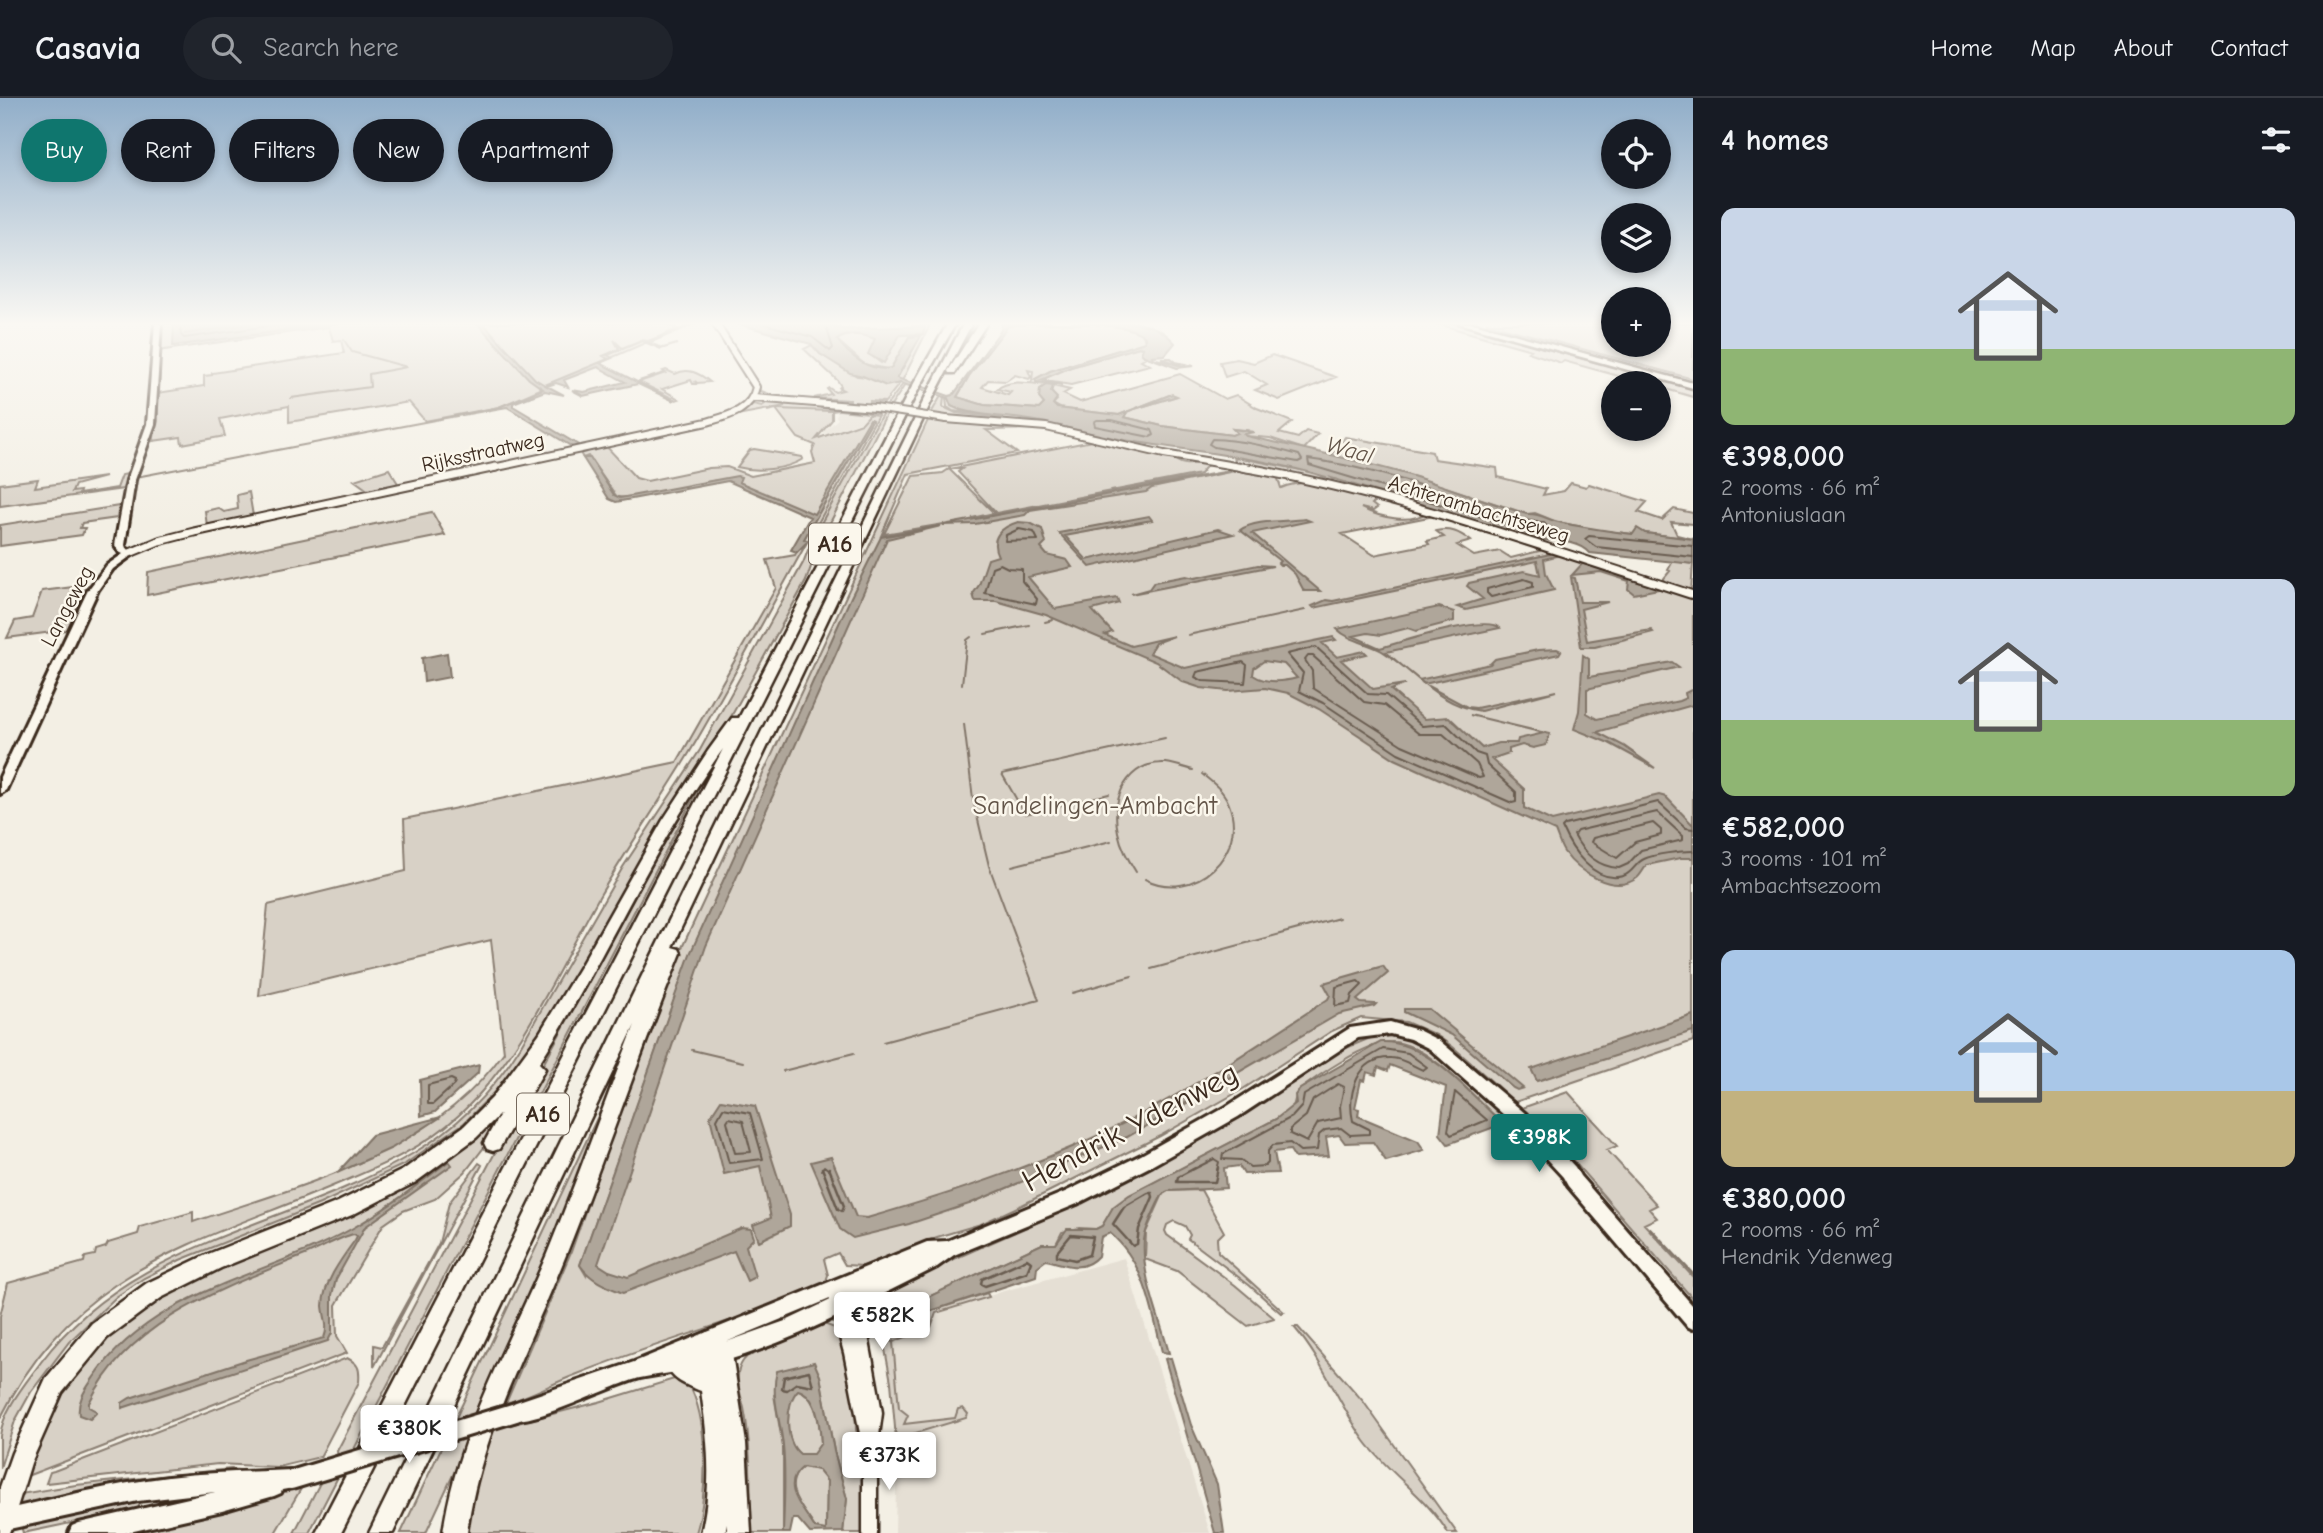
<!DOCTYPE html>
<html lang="en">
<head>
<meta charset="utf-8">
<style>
  :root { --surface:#171b24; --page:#20242c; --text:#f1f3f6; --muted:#9ea1a6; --line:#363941; --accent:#0f766e }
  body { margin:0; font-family:"Comic Neue",sans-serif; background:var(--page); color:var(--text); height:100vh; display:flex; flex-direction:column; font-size:26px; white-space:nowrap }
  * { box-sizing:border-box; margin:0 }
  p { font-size:23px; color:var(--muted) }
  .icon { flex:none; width:38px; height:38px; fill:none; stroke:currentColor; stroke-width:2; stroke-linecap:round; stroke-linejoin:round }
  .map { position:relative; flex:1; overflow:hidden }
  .panel { display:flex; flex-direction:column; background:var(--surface); width:630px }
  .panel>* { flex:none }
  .hud { position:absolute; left:21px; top:21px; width:665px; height:63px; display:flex; gap:14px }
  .controls { position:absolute; left:1601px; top:21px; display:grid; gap:14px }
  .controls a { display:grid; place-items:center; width:70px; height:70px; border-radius:50%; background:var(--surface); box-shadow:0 4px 10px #0003; font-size:35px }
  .price { position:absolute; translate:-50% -60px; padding:0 16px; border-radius:7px; background:#fff; color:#222; font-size:23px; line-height:46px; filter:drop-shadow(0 2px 4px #0008) }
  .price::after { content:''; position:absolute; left:50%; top:42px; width:21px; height:16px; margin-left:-10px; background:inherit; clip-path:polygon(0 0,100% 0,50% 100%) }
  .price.on { background:var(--accent); color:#fff }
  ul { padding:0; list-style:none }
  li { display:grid; align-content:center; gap:14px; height:371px; padding:0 28px }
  li span { display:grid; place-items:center; height:217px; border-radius:14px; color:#555 }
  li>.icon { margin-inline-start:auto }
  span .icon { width:126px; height:126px; fill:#fffc; stroke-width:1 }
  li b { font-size:30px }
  h2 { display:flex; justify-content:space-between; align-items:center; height:84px; padding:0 28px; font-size:30px }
  .pill { padding:0 24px; border-radius:32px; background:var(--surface); box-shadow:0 4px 10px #0003; font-size:24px; line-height:63px }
  .pill.on { background:var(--accent); color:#fff }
  header { display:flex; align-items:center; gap:42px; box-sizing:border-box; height:98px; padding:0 35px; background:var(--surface); border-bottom:2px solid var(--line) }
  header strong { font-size:33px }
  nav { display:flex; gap:38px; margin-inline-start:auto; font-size:24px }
  .search { width:490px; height:63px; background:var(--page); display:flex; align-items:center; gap:18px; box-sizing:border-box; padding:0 24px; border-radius:38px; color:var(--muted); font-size:26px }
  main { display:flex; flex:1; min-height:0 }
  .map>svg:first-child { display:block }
</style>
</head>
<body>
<header>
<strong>Casavia</strong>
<div class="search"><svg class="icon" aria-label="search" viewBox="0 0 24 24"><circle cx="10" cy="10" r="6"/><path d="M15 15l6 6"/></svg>Search here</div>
<nav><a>Home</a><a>Map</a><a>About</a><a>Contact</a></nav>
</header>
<main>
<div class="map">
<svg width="1693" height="1435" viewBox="0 0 1693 1435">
  <rect width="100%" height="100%" fill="#f3efe4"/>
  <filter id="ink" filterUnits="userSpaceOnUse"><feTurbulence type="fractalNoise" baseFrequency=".0143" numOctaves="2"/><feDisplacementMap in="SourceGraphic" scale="14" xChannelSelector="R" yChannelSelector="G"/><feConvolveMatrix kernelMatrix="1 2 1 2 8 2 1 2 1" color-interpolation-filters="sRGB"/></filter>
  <g filter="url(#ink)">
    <!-- built -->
    <path fill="#e5dfd4" d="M839,312L851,313L870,316L865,322L828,336L822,335L838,321L836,318Z
      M1124,1160L1210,1435H895L897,1339L888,1233L1004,1193Z"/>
    <!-- green -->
    <path fill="#d8d1c6" stroke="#8a7e72" stroke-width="2" fill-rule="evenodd" d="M160,225H665L677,231L499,309L425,323L409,304L289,324V308L220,321L225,338L182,346L181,339L153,343L158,323L157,295L204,288V278L212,277V275L344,255L341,242L333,243L329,229L157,253Z
      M926,225H931L902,283L897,280L920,238L909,239L891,270L887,271L864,266L837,242C847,235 864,236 875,241L869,256L881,265L900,237L922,236Z
      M1036,225L1095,226L1127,230L1143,236L1145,244L1050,273L1032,283L1033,273L1028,272L1031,279L1029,281L1015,277L1006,283L988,282L982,289L1008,297L1011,294L997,291C1011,281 1027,285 1046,287L1040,293L1044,306L1039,311L984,307L957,299L969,278L1008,228Z
      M1434,225H1452L1693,291V299L1659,289V285H1644L1564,263L1561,265L1528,254L1531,252Z
      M1486,225H1613L1614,247H1659V225H1693V281Z
      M812,247L820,256L857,278C874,278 880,289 900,285L885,304L869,303L884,305L881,310L761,298L759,292C785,305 822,301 851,302L814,300L831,296L827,291L829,290L835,294L843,292L839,290L841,288L837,282L804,251Z
      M1139,249L1143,251L1144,258L1146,259L1141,262L1150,267L1071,287L1040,282L1071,269Z
      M1272,257L1336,279L1279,302L1255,292L1267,287L1244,273L1225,279L1220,264L1237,261L1254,265Z
      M666,272L675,276C688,269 699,275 710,284L697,285L695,283L696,286H693L691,282L662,291L679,301L676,302L639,284L666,275L663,273Z
      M1180,276L1225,301L1236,297L1257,310L1292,324L1279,335L1298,340L1306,333L1318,336L1304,351L1270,340L1246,338L1243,336L1247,332L1233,331L1237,335L1232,337L1162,328L1124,319L1128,313L1177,298L1169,297L1119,317L1062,311L1053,306L1057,302L1051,293L1053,288L1070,292L1063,296L1080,304Z
      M903,286L905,287L889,311L819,446L806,483L727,626L624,790L556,911L505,983L464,1025L405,1066L320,1106L180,1162L144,1180L116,1199L69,1244L31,1294L15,1323L0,1370C0,1359 0,1348 0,1338C3,1311 26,1285 41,1264C133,1141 287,1130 412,1056C457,1030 493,993 520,949L623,769L700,652L803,465L810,447L815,444L812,443L820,427L887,307Z
      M941,298L944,299L943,309L956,315L1003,320L953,313L947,309L946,300L951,302V307L960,312L1003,317L1149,346L1145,351L1036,324L1038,326L930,317Z
      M768,304L880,313L878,316L820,310L839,312L832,313V322L816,341L862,325L870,316L878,317L808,443L804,441L872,322L814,417L738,384L739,382H717L631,400L617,399L588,358L583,360L580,355L607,349L636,380L647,383L709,370L727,369L751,378L815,365L812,354L815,347L798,340L776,311L767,313L785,308L737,317L753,306L762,308Z
      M929,320L1033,331L986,332L1017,355L908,376L881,438L944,426L884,436L913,378L943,375L949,371L994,415L972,420L1245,370L1277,378L1281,390C1312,377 1349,393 1380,400L1372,406L1377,410L1373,413L1361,410C1379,419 1410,427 1427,414L1439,417L1342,436L1374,457L1429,446L1427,443L1444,439L1436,433C1451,430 1459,434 1471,443L1457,447L1474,458L1500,453L1511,460L1539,453L1534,450L1536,448L1693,498V943L1515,1004L1453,949L1436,937L1406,924L1361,920L1332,933L1243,991L1160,1038L1024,1106L981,1126L937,1139L863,1168L845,1167L838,1155L824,1161L828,1177L824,1189C743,1221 657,1244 575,1277C551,1286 531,1298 506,1305L571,1154L644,945L679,856ZM804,605L649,986L586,1177L580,1167L690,857ZM1224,984L1127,1039L969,1106Z
      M1345,339L1432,354L1434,361L1497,370L1498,379L1546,391L1543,397L1564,393L1571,385L1586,389L1589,386L1647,404L1638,414L1662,422L1674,411L1693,415V426L1671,424L1677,437L1693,441L1645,435L1637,431L1633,436L1598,432L1557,424L1535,415L1527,416L1415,379L1332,357Z
      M1097,342L1176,360L1175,362C1188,371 1197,363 1209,365L1200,376L996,415L958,374L962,371H950Z
      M754,351L802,359L803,361C786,372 756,374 737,369L750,352Z
      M1236,359L1315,375L1334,385L1330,381L1334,380L1448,414L1446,417L1232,366Z
      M389,371L399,387L369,393L354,382Z
      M127,376L123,391L0,408V386L38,381L35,389L105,379L75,387L72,394L80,393L79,396L117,390L122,377Z
      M249,394L253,418L207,428L205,413L218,410L224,414L238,411L237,397Z
      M119,408L117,420L82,425L80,430H85L82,437L0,448V427Z
      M432,414L445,437L147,497L148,474Z
      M801,446H806C767,516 729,588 688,657C659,705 627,751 599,799C557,873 522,958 459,1017C424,1050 379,1069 335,1087C193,1147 75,1170 0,1321V1218L8,1185L84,1164L85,1159L95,1157L96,1152L106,1149L108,1145L138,1136L140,1129L193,1114V1124C304,1086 433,1056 504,954L491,842L259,898L268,807L406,773L404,721L677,664L776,490L767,462L795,457Z
      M1673,463L1693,466L1691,494L1661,484L1670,473L1668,472Z
      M89,487L67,532L7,540L15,523L32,520L42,493Z
      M710,668L352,1355L338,1360L337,1353L498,1049L686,705Z
      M1375,938C1430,932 1475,989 1512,1022L1503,1026C1478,1003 1427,943 1391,944C1366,944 1317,978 1297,994L1293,1009L1276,1021L1130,1097L1114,1109L1102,1128L1096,1131L1079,1130L1062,1134L1056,1146H1042L899,1213L903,1221H907L987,1195L989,1199L936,1215L931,1229L893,1244L899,1310L908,1317L904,1326L955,1320L958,1311L963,1310L968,1316L966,1320L896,1341L891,1284L875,1196L1036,1125L1174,1055L1339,953Z
      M614,984L571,1104L480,1318L453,1326Z
      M1568,994L1617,1048L1607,1052L1657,1107L1649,1111L1657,1120L1644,1126L1693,1179V1201L1570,1059L1522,1010Z
      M506,1004L495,1035L465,1074L435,1101L403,1113L383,1127L336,1207L337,1238L347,1255L19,1381L34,1331L119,1216L337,1116Z
      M479,1065L482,1067L374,1269V1247L382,1249L439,1145L449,1105Z
      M1201,1092L1224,1134L1217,1141L1218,1154L1284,1214L1281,1215L1249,1187L1188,1141L1190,1137L1185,1128L1174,1123L1167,1127L1165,1133L1167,1137L1235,1187L1274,1220L1248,1228L1177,1173L1145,1161L1146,1134L1163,1096L1168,1093Z
      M821,1225L835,1230L845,1243L854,1285L856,1332L862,1348V1435H843L847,1401L834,1353L820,1278L813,1265L774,1297L783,1349V1435H751C750,1394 752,1350 744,1310C740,1294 733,1277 743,1263C754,1246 802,1233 821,1225Z
      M1294,1229H1298L1363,1303L1457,1435H1448C1427,1399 1390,1377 1365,1343C1339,1307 1324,1264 1294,1229Z
      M347,1260C359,1266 360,1271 359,1284L320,1359L278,1369L218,1366L46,1385L50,1374L54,1373Z
      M674,1281L688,1285C709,1320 708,1396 696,1435H466C467,1401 479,1362 494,1331L599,1304Z
      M797,1291C817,1297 820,1327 821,1345L814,1356H800C784,1344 785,1305 797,1291Z
      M471,1338L426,1435H401L443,1346Z
      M803,1369L819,1372L827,1383L826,1433L815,1430C804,1411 778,1389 803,1369Z
      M231,1371L263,1375L11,1416L14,1397L76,1387Z
      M339,1377L309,1435H294L322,1381Z
      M302,1389L275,1435H104Z
      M140,1404L138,1411L23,1435L22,1431L28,1426Z"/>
    <!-- water -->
    <path fill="#afa69a" stroke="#817468" stroke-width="2" fill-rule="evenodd" d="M174,225H183L184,228L250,225L184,236L260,225H271L257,228L340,225L173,248Z
      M477,225H483L535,281L545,287L608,261L603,258L619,251L614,242L622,250L641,242L648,243L697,225L649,245L663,250L677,246L661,251L642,243L608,257L612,260L600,265L674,303L638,286L583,298L572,292L584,294L625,284L598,269L564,282L568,289L556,285L547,288L564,297L545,293L513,305V308L580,348L574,350L507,309L440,321L499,309L543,291L529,281Z
      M735,225H820L843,231L923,228L925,229L923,236L900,237L884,265L868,256L875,241C863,236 847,234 837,242C850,259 870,274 891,270L909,239L921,238L897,280L949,298L953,297L1001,232L1002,225H1136C1154,228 1163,232 1175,245L1165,257L1152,258L1153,260L1185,269L1161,260H1171L1176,264L1194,268L1177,270L1144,258L1141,255L1143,250L1139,249L1071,269L1041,282L1062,287L1036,284L1035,281L1050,273L1145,244V239C1128,221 1038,225 1012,227L1008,228L969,278L957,299L984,307L1039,311L1044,306L1039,300L1040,291L1046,287L1053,288L1051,294L1057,300L1053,306L1057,310L1119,317L1172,296L1177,298L1128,313L1124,319L1162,328L1232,337L1237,335L1233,331L1254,334L1244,336L1246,338C1301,350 1359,362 1416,379C1453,391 1490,405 1527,416C1541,415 1547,422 1559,424C1584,430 1609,433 1633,436L1637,430L1645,435L1693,441V466L1590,455C1577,440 1550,444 1532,441L1331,380L1335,385L1326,382V379C1264,360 1199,354 1136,344C1102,339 1069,329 1036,323C1014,319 968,317 951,308L948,300L900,285L886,288L863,278L850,275L820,256L811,246Z
      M870,321L872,322L804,441L808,443L797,454L791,452L810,419L728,383L616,404L609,401L583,360H590L614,397L620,400L737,378L741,379L739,384L814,416Z
      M1244,371L1152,390L1146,394L1030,412L1025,417L975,426L943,427Z
      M1149,418L1152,422L1065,438L1087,462L1218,431L1233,436L1090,469L1059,435Z
      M1305,421L1310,423L1252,435L1320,493H1304L1295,476L1285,467H1280L1278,465L1280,463L1240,432C1256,421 1285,424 1305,421Z
      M1018,424L1030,425L1042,431L1046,445L1041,450L1047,457L1067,462L1072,469L1028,479L1055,511L1117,500L1119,505L1092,512L1112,534L1105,537L1131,548L1174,538L1155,545L1149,555L1185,570L1333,539L1336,542L1322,545L1337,559L1364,553L1367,556L1341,562L1373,591L1405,586L1391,592L1424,621L1449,619L1482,650L1498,645H1517L1518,641L1544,635L1470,617L1550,636L1546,647L1533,650L1522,647L1509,651V655L1491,661L1524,691V710L1552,723L1659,697L1666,699L1693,727V760H1680L1647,767C1644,770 1641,777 1637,780C1614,797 1578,774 1564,754C1560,748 1558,740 1555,733L1395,661L1319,611L1288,595L1265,590L1228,593L1201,590L1183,584L1156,564L1046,517L996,503H975L973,496L979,487L988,461L998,458C989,440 1001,429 1018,424ZM1264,563L1284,566L1297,580C1282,584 1266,586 1253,577L1254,570Z
      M941,428L887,441L706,848L598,1166L609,1173L628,1179L742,1130L751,1131L754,1140L746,1148L755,1179L747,1183L734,1153L623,1195C606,1188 591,1183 580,1167L675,898L690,856L851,499L881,439Z
      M1538,450L1560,457L1544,461L1546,476L1554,492L1466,512L1457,509L1483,501L1467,488L1469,485L1524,473L1540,477L1537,463L1314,510L1312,508L1326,502L1333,503L1550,456Z
      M1583,465L1663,490L1634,496L1628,491L1629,483L1601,474L1572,477Z
      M1258,467L1273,468L1131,496L1149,491L1154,484L1186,478L1195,480Z
      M1571,479L1575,480L1580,504H1608L1581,511L1587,543L1651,532L1653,534L1595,549H1581Z
      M1439,509L1454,514V523L1416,533L1408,530L1381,537L1368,535L1353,538L1380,550C1401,544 1485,516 1500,530L1386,554L1419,582L1490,566L1495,561L1538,552L1557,551L1561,553L1559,556L1424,586L1467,609L1476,610L1556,593L1481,613C1439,608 1415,574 1382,553C1368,545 1349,543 1337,531Z
      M447,555L450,579L424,584L422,560Z
      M1583,557L1589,561V579L1672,564L1679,569L1587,591V615L1597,621L1679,603L1686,600L1685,595L1693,591V607L1597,634L1624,648L1655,670L1609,645L1574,631L1579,613Z
      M1383,868L1388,875L1357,902L1361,905L1376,906L1374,908L1339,916L1127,1039L969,1106L909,1126L853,1140L840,1131L811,1064L831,1059L856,1119L867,1120C957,1094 1048,1064 1132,1021C1200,986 1264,943 1328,901L1330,897L1324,886L1327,884Z
      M1404,911H1429L1523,990L1517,992L1513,990L1452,937L1404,914Z
      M1693,917V933L1537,983L1531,971Z
      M1381,944C1427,942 1471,997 1503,1026L1448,1046L1440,1036L1446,989L1390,967L1388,973L1378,969L1376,977L1367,974L1365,983L1361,982L1355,1010L1359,1011L1358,1018L1418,1043L1424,1052L1386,1063L1373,1044L1345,1045L1339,1037L1326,1039L1329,1058L1295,1060L1290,1052L1274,1054L1278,1075L1244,1076L1239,1068L1224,1070L1226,1090L1168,1093L1163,1096C1157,1105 1145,1132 1144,1142C1141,1178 1160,1220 1169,1255L1162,1254C1152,1212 1145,1165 1110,1135L1101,1139L1098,1158C1082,1176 1065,1166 1046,1162L1037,1169L1036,1178L907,1221L900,1220L899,1213L902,1211L1042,1146H1056L1067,1131H1096L1102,1128L1113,1109L1129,1097L1276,1021L1296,1005L1295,997L1300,991Z
      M479,967L478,975L435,1014L421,1018L420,982Z
      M721,1002L755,1008L790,1117V1128L759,1143L753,1127L771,1120L760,1068L724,1076L710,1019Z
      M441,1019L392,1050L337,1075L372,1037Z
      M449,1063L452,1067L365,1129L336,1181L332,1197V1235L328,1243L122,1310V1305L130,1300L246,1262L324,1240C329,1228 324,1220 323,1208C323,1185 342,1160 355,1142L357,1138L354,1136C339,1139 317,1153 300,1159C221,1191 129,1223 89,1305V1309L96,1313V1315L90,1321L79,1317C77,1302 86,1291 94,1279C155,1191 266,1179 353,1130C387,1111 418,1086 449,1063Z
      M1171,1260L1191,1327L1217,1386L1224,1435H1215L1165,1261Z
      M814,1264L820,1278L834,1353L847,1401L843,1434L810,1435L798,1421H793L790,1435H783C784,1406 786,1377 783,1348C781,1323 770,1299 777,1273ZM798,1292C817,1297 820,1327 821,1345L813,1356H800C784,1344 785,1305 798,1292ZM803,1369L818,1372L827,1383L826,1432L815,1430C805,1412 778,1388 803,1369Z"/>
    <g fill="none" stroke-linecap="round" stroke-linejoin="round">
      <!-- shore-far1 -->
      <path stroke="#695c50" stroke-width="2" d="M180,225L181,237L184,240L289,225
        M761,225L812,239L830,253L833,250L825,225
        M1097,322H1112L1152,332L1154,337L1150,339L1095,328L1094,324Z
        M1212,341C1242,342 1270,349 1299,357L1302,362L1298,364L1214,349L1209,346Z
        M1308,361C1355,367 1401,381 1445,395C1481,407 1505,421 1544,425L1549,431L1542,436L1525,432L1309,367Z
        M1019,431L1034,434L1038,442L1005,443L1006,437Z
        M1693,448L1589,438L1585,441L1596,449L1693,459
        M1000,466L1008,470L1022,471V483L1037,501L1036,506L985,495L992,469Z
        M1524,481L1533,484V489L1491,499L1487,495V491Z
        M1316,549L1368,596L1386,597L1422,628L1446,626L1476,655L1485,658L1487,667L1516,694V704L1512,705L1398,655L1323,605L1299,593L1303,575L1287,556Z
        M1308,558H1313L1364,604L1384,607L1419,636H1443L1477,666L1483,679L1479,680L1402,647L1313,590L1312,573L1305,562Z
        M1243,564L1247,567L1245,585L1203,583L1195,579L1197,574Z
        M1657,714L1683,738V742L1641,752L1628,766L1619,770C1598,769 1583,755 1574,737L1577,733Z
        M1653,725L1661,732V737L1635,744L1617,760L1591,744L1593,740Z
        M1693,731L1686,730L1658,704L1565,727L1562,730C1571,751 1594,786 1623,778C1633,775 1635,765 1644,761C1654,756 1681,753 1693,753
        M1358,883L1362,887L1352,897L1350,905L1335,908L1336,889Z
        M1383,951L1408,955L1427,969L1423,972C1413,968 1402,960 1391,960C1357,959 1347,996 1353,1023L1369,1031V1036L1350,1037L1341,1030L1325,1032L1319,1037L1317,1052L1300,1053L1290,1045L1273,1047L1268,1053V1065L1265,1068L1250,1069L1241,1062L1222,1061L1223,1056L1292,1019L1302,1008L1304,997Z
        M451,981L455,983L454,987L433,1006H428V987Z
        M1338,986L1344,989L1340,1008L1341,1020L1318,1025L1307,1044L1290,1036V1031L1306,1018L1313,1002Z
        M1455,994L1487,1022L1451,1037L1448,1033Z
        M723,1010L750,1015L763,1061L729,1065L717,1021Z
        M729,1020L743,1023L751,1054L735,1055L727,1023Z
        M821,1072L824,1068L829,1072
        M1192,1072L1214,1061L1219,1064L1217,1072"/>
      <!-- shore -->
      <path stroke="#695c50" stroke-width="2.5" d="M822,1070L838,1111L842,1113L844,1108L829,1070
        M1195,1070L1178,1079L1177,1084H1215L1218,1070
        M1148,1095H1152L1153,1099L1139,1131L1137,1146L1133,1148L1113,1126L1124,1109Z
        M1071,1137L1093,1139L1089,1157L1075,1162L1057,1158V1154Z
        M1027,1161L1031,1164L1027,1174L985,1188L981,1186L982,1181Z
        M809,1273L813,1288L797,1285L787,1292L782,1291L784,1279Z"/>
      <!-- stream-far1 -->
      <path stroke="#817468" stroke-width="2" d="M665,225L678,231
        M639,283L664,275
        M291,300L370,289L369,276L407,269L352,254L344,242
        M778,311L832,313
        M136,379L440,321
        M1045,524L1053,522
        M985,536L1029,527
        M1188,537L1305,512
        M962,586L967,542L971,539
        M1109,696L1025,716L1002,676L1165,640
        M1012,768L1111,743
        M1136,774C1128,761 1121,749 1118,734C1110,700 1128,663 1166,665C1175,666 1185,670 1193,672
        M1145,781C1194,806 1250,755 1228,704C1223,692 1212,684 1202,676
        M1151,871L1339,820
        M1072,895L1132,878
        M883,944L1039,902L989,768L973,701L964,626
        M692,952L743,964
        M783,973L854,955"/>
      <!-- stream -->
      <path stroke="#817468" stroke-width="2.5" d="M1650,1130L1693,1176"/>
      <!-- minor-far2 casing -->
      <g stroke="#3b2a1e" stroke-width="10">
        <path id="minor-far2" d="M754,300L875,310
          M946,321L1046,329L1164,356L1252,371
          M488,371L707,324C728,318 751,313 756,289L715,225"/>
      </g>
      <!-- minor-far1 casing -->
      <g stroke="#3b2a1e" stroke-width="11">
        <path id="minor-far1" d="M1242,369C1396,396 1544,449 1693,497
          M130,455L159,443L194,434L496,369"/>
      </g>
      <!-- minor casing -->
      <g stroke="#3b2a1e" stroke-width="19">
        <path id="minor" d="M847,1186L861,1238L875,1315L870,1352V1435
          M834,1190L851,1254L869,1345"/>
      </g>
      <!-- major casing -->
      <g stroke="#3b2a1e" stroke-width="6">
        <path id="major" d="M155,225H161L155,326L135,382L125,447L126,450L135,455L113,471L98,492L6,692L0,696V679L88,492L107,467L123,456L119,454L115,447L127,382L147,326Z
          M1390,924L1418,932L1440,943L1526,1016L1575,1069L1580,1078L1693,1208V1231L1687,1228L1568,1088L1563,1079L1514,1026L1430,951L1410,941L1390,936L1358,940L1238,1019L1153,1067L1077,1106L954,1157L937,1169C866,1204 794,1244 718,1265C692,1273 665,1275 640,1280C614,1286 530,1329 509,1321L506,1314L509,1307L516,1304L634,1264L927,1144L947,1143L1065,1094L1141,1057L1226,1009L1350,930ZM854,1191L788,1222L726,1244Z
          M291,1372L298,1375L301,1382L298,1389L282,1392L281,1395L274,1398L222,1413L125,1435H69L72,1428L79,1425L215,1394L138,1403L0,1433V1413C56,1400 111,1386 168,1379C209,1374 250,1374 291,1372Z"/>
      </g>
      <!-- highway casing -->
      <g stroke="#3b2a1e" stroke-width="5">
        <path id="highway" d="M948,225H956L916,296L341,1435H316L723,651C652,748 605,863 539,965L545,971L499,1051L493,1053L487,1051L484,1045L500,1016L476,1040L416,1084L352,1117L221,1170L161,1200L107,1240L62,1295L31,1365L9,1435H0V1389L12,1355L46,1280L92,1225L147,1185L208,1156L338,1104L403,1072L464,1028L492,1000L539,936L581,867L663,722L708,653L732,620H739L908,296Z
          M964,225H972L933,300L672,849L679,851L681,855C640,955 606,1057 566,1157C529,1250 480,1334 467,1435H443C457,1334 508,1248 547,1156C578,1080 605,1003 635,927L393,1435H369L925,300Z
          M979,225H987L955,275H949L948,273Z
          M1459,225H1473L1693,285V290Z
          M707,1234L728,1249L732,1256L746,1345L751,1435H727V1425L725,1435H701C713,1387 708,1342 701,1293C686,1287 673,1283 666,1267L669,1259L677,1256L697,1270L696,1245L700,1238Z"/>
      </g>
      <!-- minor-far2 -->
      <use href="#minor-far2" stroke="#fbf7ec" stroke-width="6"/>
      <!-- minor-far1 -->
      <use href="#minor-far1" stroke="#fbf7ec" stroke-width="7"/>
      <!-- minor -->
      <use href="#minor" stroke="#fbf7ec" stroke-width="14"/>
      <!-- major -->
      <use href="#major" fill="#fbf7ec" fill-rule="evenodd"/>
      <!-- highway -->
      <use href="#highway" fill="#fbf7ec" fill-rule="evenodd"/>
      <!-- minor-bridge casing -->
      <g stroke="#3b2a1e" stroke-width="10" stroke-linecap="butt">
        <path id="minor-bridge" d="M875,310L946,321"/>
      </g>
      <!-- major-bridge casing -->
      <g stroke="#3b2a1e" stroke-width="24" stroke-linecap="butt">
        <path id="major-bridge" d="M291,1382L516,1314"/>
      </g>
      <!-- minor-bridge -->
      <use href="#minor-bridge" stroke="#fbf7ec" stroke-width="6"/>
      <!-- major-bridge -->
      <use href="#major-bridge" stroke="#fbf7ec" stroke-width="18"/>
    </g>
  </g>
  <!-- sky -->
  <linearGradient id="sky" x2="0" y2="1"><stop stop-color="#91aec9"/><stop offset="0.53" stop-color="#faf8f3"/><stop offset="1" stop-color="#faf8f3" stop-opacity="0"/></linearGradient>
  <rect width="1693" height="426" fill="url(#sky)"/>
  <g text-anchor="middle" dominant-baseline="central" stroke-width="5" stroke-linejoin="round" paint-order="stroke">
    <!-- far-street labels -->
    <g font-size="21" fill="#3b2a1e" stroke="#fbf7ec">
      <text transform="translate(483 354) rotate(-12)">Rijksstraatweg</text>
      <text transform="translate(1479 411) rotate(17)">Achterambachtseweg</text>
      <text transform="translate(67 508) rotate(-62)">Langeweg</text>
    </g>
    <!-- far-water labels -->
    <g font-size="23" font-style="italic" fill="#645549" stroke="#fbf7ec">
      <text transform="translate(1350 352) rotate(15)">Waal</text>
    </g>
    <!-- shield labels -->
    <g fill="#fbf7ec" stroke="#75685c" stroke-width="2">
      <rect x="809" y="425.5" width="52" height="41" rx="5"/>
      <rect x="517" y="995.5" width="52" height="41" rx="5"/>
    </g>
    <g font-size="24" font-weight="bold" fill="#3b2a1e">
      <text x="835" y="446">A16</text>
      <text x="543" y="1016">A16</text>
    </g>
    <!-- park labels -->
    <g font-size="26" fill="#625448" stroke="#fbf7ec">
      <text x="1095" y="708">Sandelingen-Ambacht</text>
    </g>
    <!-- near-street labels -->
    <g font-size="32" fill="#3b2a1e" stroke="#fbf7ec">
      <text transform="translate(1130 1029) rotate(-28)">Hendrik Ydenweg</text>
    </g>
  </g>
</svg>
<div class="controls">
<a><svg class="icon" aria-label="locate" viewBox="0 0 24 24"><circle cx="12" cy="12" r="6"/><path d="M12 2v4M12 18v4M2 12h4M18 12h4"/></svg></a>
<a><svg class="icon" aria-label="layers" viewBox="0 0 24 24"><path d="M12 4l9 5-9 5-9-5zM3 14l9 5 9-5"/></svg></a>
<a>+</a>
<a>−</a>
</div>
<b class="price on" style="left:1539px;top:1076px">€398K</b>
<b class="price" style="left:882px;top:1254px">€582K</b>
<b class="price" style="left:409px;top:1367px">€380K</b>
<b class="price" style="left:889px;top:1394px">€373K</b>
<div class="hud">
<a class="pill on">Buy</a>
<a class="pill">Rent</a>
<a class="pill">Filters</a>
<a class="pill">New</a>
<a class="pill">Apartment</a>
</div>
</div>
<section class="panel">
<h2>4 homes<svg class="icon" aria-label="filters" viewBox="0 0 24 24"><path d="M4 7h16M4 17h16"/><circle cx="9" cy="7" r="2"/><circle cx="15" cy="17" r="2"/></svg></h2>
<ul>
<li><span style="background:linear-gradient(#c9d6e8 65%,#8fb573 0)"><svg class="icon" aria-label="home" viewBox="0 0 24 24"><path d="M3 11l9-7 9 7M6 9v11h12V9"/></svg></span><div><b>€398,000</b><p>2 rooms · 66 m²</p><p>Antoniuslaan</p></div></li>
<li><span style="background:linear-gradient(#c9d6e8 65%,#8fb573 0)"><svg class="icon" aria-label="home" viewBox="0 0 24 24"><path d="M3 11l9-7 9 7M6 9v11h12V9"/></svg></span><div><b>€582,000</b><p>3 rooms · 101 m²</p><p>Ambachtsezoom</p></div></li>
<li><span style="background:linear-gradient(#a9c7e8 65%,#c2b280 0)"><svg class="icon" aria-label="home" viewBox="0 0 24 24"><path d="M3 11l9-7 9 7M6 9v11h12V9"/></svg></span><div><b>€380,000</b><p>2 rooms · 66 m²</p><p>Hendrik Ydenweg</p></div></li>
</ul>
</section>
</main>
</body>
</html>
